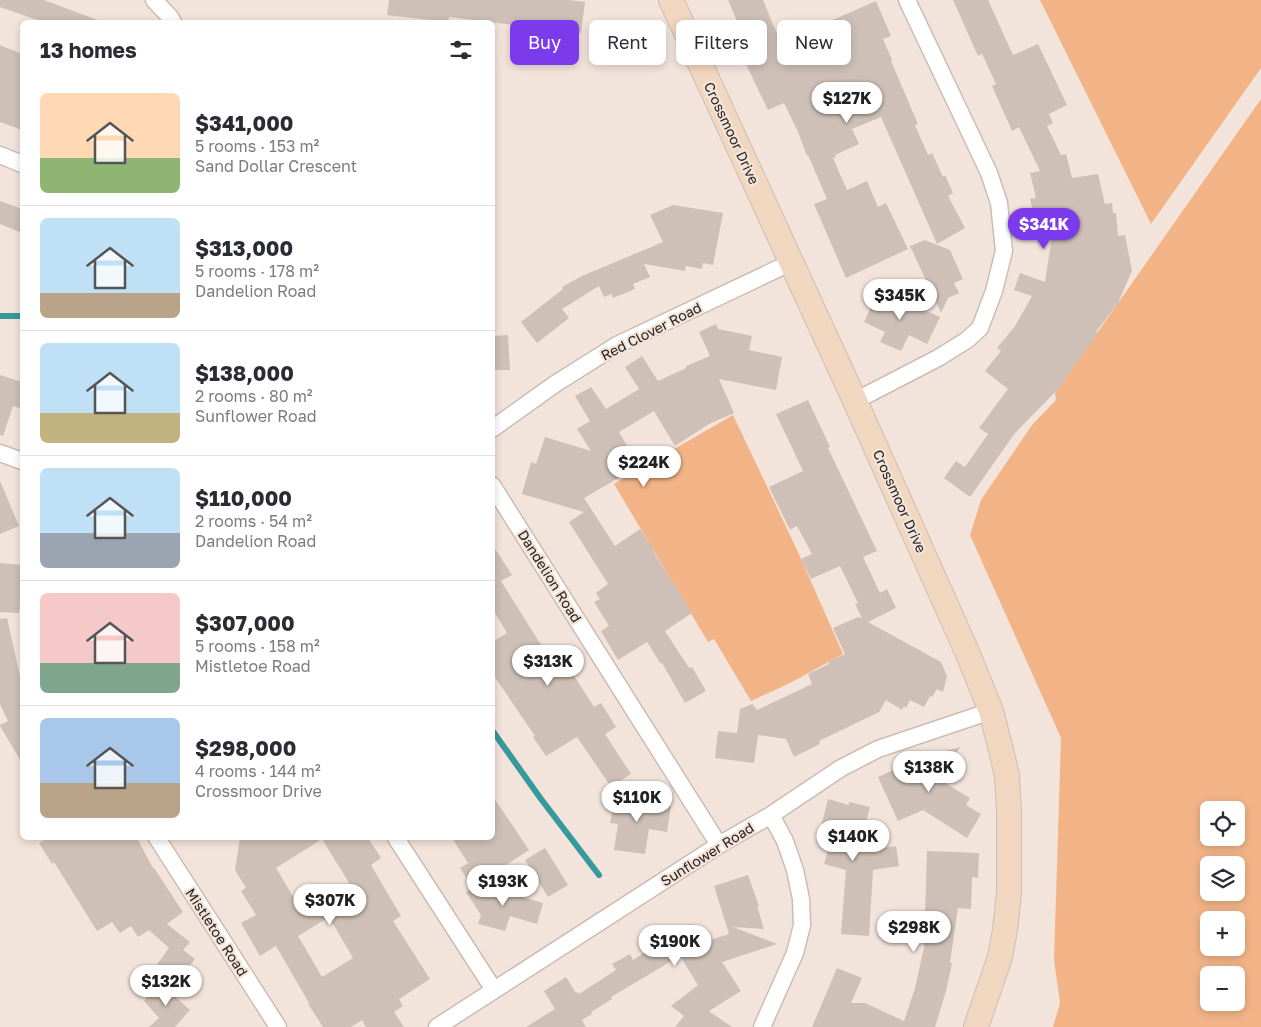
<!DOCTYPE html>
<html lang="en">
<head>
<meta charset="utf-8">
<style>
  :root { --surface:#fff; --page:#f7f7f7; --text:#2b2b33; --muted:#7c7c81; --line:#e1e1e2; --accent:#7c3aed }
  body { margin:0; font-family:"Golos Text",sans-serif; background:var(--page); color:var(--text); height:100vh; display:flex; flex-direction:column; font-size:19px; white-space:nowrap }
  * { box-sizing:border-box; margin:0 }
  p { font-size:16px; color:var(--muted) }
  .icon { flex:none; width:28px; height:28px; fill:none; stroke:currentColor; stroke-width:2; stroke-linecap:round; stroke-linejoin:round }
  .map { position:relative; flex:1; overflow:hidden }
  .panel { position:absolute; left:20px; top:20px; width:475px; height:820px; display:flex; flex-direction:column; background:var(--surface); border-radius:8px; box-shadow:0 2px 8px #0003 }
  .panel>* { flex:none }
  .banner { position:absolute; left:510px; top:20px; width:475px; height:45px; display:flex; gap:10px }
  .buttons { position:absolute; left:1200px; top:801px; display:grid; gap:10px }
  .buttons a { display:grid; place-items:center; width:45px; height:45px; border-radius:8px; background:var(--surface); box-shadow:0 2px 8px #0003; font-size:25px }
  .price { position:absolute; translate:-50% -42px; padding:0 11px; border-radius:18px; background:#fff; color:#222; font-size:16px; line-height:32px; filter:drop-shadow(0 1px 2px #0008) }
  .price::after { content:''; position:absolute; left:50%; top:30px; width:15px; height:11px; margin-left:-8px; background:inherit; clip-path:polygon(0 0,100% 0,50% 100%) }
  .price.on { background:var(--accent); color:#fff }
  ul { padding:0; list-style:none }
  li { display:flex; align-items:center; gap:15px; height:125px; padding:0 20px }
  li+li { border-top:1px solid var(--line) }
  li span { display:grid; place-items:center; flex:none; width:140px; height:100px; border-radius:8px; color:#555 }
  li>.icon { margin-inline-start:auto }
  span .icon { width:60px; height:60px; fill:#fffc; stroke-width:1 }
  li b { font-size:21px }
  h2 { display:flex; justify-content:space-between; align-items:center; height:60px; padding:0 20px; font-size:21px }
  .pill { padding:0 18px; border-radius:8px; background:var(--surface); box-shadow:0 2px 8px #0003; font-size:18px; line-height:45px }
  .pill.on { background:var(--accent); color:#fff }
  .map>svg:first-child { display:block }
</style>
</head>
<body>
<div class="map">
<svg width="1261" height="1027" viewBox="0 0 1261 1027">
  <rect width="100%" height="100%" fill="#f3e4db"/>
  <!-- green -->
  <path fill="#f2b487" fill-rule="evenodd" d="M1040,0H1261V68L1151,224Z
    M1261,99V1027H1053L1060,1003L1054,960L1061,738L970,535L981,500L1032,425L1056,400L1055,393ZM1209,810H1236V838H1209ZM1209,865H1236V892H1209ZM1209,920H1236V948H1209ZM1209,975H1236V1002H1209Z
    M733,415L798,552L843,654L792,682L751,701L714,639L708,642L614,484Z"/>
  <g fill="none" stroke-linecap="round" stroke-linejoin="round">
    <!-- stream -->
    <path stroke="#35999d" stroke-width="6" d="M0,316H22
      M492,730L541,799L599,875"/>
  </g>
  <!-- building -->
  <path fill="#cec0b6" fill-rule="evenodd" d="M0,0H44L100,21L99,22H43L0,7Z
    M389,0H569L585,2L581,33L449,17L448,22L387,15Z
    M728,0H763L780,41L783,40L786,48L820,34L817,27L876,1L891,36L883,39L892,60L891,61L918,124L915,125L928,155L932,153L943,177L945,175L953,193L948,196L965,228L937,244L881,117L852,129L859,144L835,155L836,157L833,158L847,190L867,181L878,207L886,203L908,249L846,278L814,204L827,199L808,155L807,156L798,132L784,103L768,110L743,58L751,54Z
    M953,0H988L1013,55L1038,44L1067,105L1049,114L1053,123L1047,126L1061,155L1066,154L1072,178L1098,174L1105,204L1112,203L1113,213H1116L1118,236L1125,235L1132,271L1118,303L1096,332L1098,333L1075,365L1058,389L1015,433L970,497L944,478L956,461L965,467L988,434L979,428L1008,389L985,371L1001,351L997,348L1015,326L1032,296L1014,290L1020,273L1045,282L1054,223L1037,227L1030,199L1036,198L1030,173L1040,171L1019,127L1012,131L992,86L996,84L982,54L978,56Z
    M0,45L22,54V130L0,122Z
    M0,201L22,209V233L0,224Z
    M673,205L723,213L713,265L703,263L702,269L686,266L685,271L644,264L650,277L633,284L635,289L613,298L612,294L604,297L599,286L562,309L569,318L537,343L521,322L563,289L562,287L582,276L663,242L650,215Z
    M925,240L950,250L963,279L954,283L959,293L948,298L941,313L910,246Z
    M879,290L940,317L927,344L909,335L901,351L880,342L885,332L864,322Z
    M716,324L718,329L752,336L749,350L782,357L776,390L719,379L734,413L709,424L675,446L654,411L619,432L639,466L584,498L615,546L640,529L654,550L653,551L692,613L665,631L689,668L692,667L706,691L685,703L662,663L661,664L647,642L618,660L601,631L609,626L594,602L600,599L596,593L608,584L569,522L584,512L522,494L531,462L536,464L545,437L591,451L577,429L590,421L575,396L591,387L606,409L639,389L625,367L642,356L658,381L686,368V366L710,356L699,332Z
    M508,335L510,370H492V336Z
    M0,375L22,382V409L13,406L3,436L0,435Z
    M808,400L830,447L828,448L877,551L863,557L880,593L887,589L896,608L868,622L941,662L947,676L943,692L937,689L932,697L930,696L924,707L910,700L906,708L904,706L902,710L886,700L879,712L819,741L820,744L794,757L786,739L758,735L754,763L715,758L718,731L737,733L740,709L752,704L757,710L812,684L808,674L829,664L828,662L845,654L833,628L858,617L862,618L855,604L858,603L840,566L811,579L801,559L812,554L797,526L790,530L769,487L803,471L776,414Z
    M0,481L19,526L0,534Z
    M492,544L512,575L501,581L548,656L560,648L565,656L569,653L578,666L571,671L594,707L601,703L616,727L605,734L631,774L611,787L577,737L546,756L533,737L535,736L492,673V642L507,633L492,608Z
    M0,563L22,565L20,591H21L19,613L0,612Z
    M7,618L22,685V763L0,726V725L8,721L0,704V619Z
    M960,747L940,780L970,798L966,805L981,814L967,838L923,810L898,821L878,777L913,761Z
    M492,795L529,850L472,887L460,868L468,863L452,838H492Z
    M615,796L671,806L667,832L649,829L645,854L614,850L618,824L610,823Z
    M828,799L849,805V802L870,807L858,852L896,846L899,866L873,870L869,936L841,934L846,870L824,864L829,846L817,843Z
    M49,838H137L153,868H154L183,912L167,924L190,942L183,950L195,959L177,982L156,966L169,948L149,930L138,937L131,926L120,933L112,922L97,931L54,862L52,864L39,843Z
    M240,838H368L381,858L371,865L401,916L393,921L430,979L399,999L403,1006L394,1012L404,1027H366L362,1020L351,1027H323L308,1004L309,1003L276,946L260,956L241,923L256,915L241,891L246,888L235,870ZM322,839L359,899L329,917L317,897L300,908L276,868ZM329,917L353,958L322,977L298,936Z
    M545,848L568,885L548,897L525,860Z
    M927,851L979,853L978,878L972,877L971,909L958,908L950,963H952L946,991L935,1027H812L837,968L862,978L851,1003H865L904,1021L915,988L924,947Z
    M748,875L759,906H757L764,929L733,927L777,944L722,962L741,991L709,1011L732,1027H675L684,1016L671,1006L698,985L680,956L611,997L612,999L591,1012L592,1014L582,1020L586,1027H526L555,1009L544,991L566,977L576,993L578,992L579,994L616,970L612,964L630,954L633,960L689,924L701,943L729,934L714,886Z
    M478,884L543,903L537,924L510,916L505,931L478,924L481,915L466,892Z
    M159,982L190,1010L175,1027H149L159,1018L144,1001Z"/>
  <g fill="none" stroke-linecap="round" stroke-linejoin="round">
    <!-- street casing -->
    <g stroke="#cbbdb3" stroke-width="19">
      <path id="street" d="M154,0L170,17L173,22
        M0,155L22,164
        M855,401L938,358L967,340L980,328L994,291L1004,251L999,203L989,173L907,0
        M492,429L555,384L617,345L792,262
        M0,453L22,461
        M492,485L719,845
        M157,838L278,1027
        M396,838L494,990
        M437,1027L719,845L771,815L841,768L878,749L991,711
        M762,1027L795,953L802,925L801,899L795,870L785,841L771,815"/>
    </g>
    <!-- secondary casing -->
    <g stroke="#cbbdb3" stroke-width="26">
      <path id="secondary" d="M671,0L855,401L968,654L991,711L1001,750L1007,776L1009,811V893L1005,930L1000,957L976,1027"/>
    </g>
    <!-- street -->
    <use href="#street" stroke="#fff" stroke-width="16"/>
    <!-- secondary -->
    <use href="#secondary" stroke="#f2d7c0" stroke-width="24"/>
  </g>
  <g text-anchor="middle" dominant-baseline="central" stroke-width="4.5" stroke-linejoin="round" paint-order="stroke">
    <!-- street labels -->
    <g font-size="14" fill="#26211d" stroke="#f3e4db">
      <text transform="translate(732 133) rotate(65)">Crossmoor Drive</text>
      <text transform="translate(651 331) rotate(-27)">Red Clover Road</text>
      <text transform="translate(900 501) rotate(66)">Crossmoor Drive</text>
      <text transform="translate(550 576) rotate(58)">Dandelion Road</text>
      <text transform="translate(707 854) rotate(-32)">Sunflower Road</text>
      <text transform="translate(217 932) rotate(57)">Mistletoe Road</text>
    </g>
  </g>
</svg>
<div class="buttons">
<a><svg class="icon" aria-label="locate" viewBox="0 0 24 24"><circle cx="12" cy="12" r="6"/><path d="M12 2v4M12 18v4M2 12h4M18 12h4"/></svg></a>
<a><svg class="icon" aria-label="layers" viewBox="0 0 24 24"><path d="M12 4l9 5-9 5-9-5zM3 14l9 5 9-5"/></svg></a>
<a>+</a>
<a>−</a>
</div>
<b class="price" style="left:847px;top:124px">$127K</b>
<b class="price on" style="left:1044px;top:250px">$341K</b>
<b class="price" style="left:900px;top:321px">$345K</b>
<b class="price" style="left:644px;top:488px">$224K</b>
<b class="price" style="left:548px;top:687px">$313K</b>
<b class="price" style="left:929px;top:793px">$138K</b>
<b class="price" style="left:637px;top:823px">$110K</b>
<b class="price" style="left:853px;top:862px">$140K</b>
<b class="price" style="left:503px;top:907px">$193K</b>
<b class="price" style="left:330px;top:926px">$307K</b>
<b class="price" style="left:914px;top:953px">$298K</b>
<b class="price" style="left:675px;top:967px">$190K</b>
<b class="price" style="left:166px;top:1007px">$132K</b>
<div class="banner">
<a class="pill on">Buy</a>
<a class="pill">Rent</a>
<a class="pill">Filters</a>
<a class="pill">New</a>
</div>
<section class="panel">
<h2>13 homes<svg class="icon" aria-label="filters" viewBox="0 0 24 24"><path d="M4 7h16M4 17h16"/><circle cx="9" cy="7" r="2"/><circle cx="15" cy="17" r="2"/></svg></h2>
<ul>
<li><span style="background:linear-gradient(#ffd9b3 65%,#8fb573 0)"><svg class="icon" aria-label="home" viewBox="0 0 24 24"><path d="M3 11l9-7 9 7M6 9v11h12V9"/></svg></span><div><b>$341,000</b><p>5 rooms · 153 m²</p><p>Sand Dollar Crescent</p></div></li>
<li><span style="background:linear-gradient(#bfe0f5 75%,#b9a48a 0)"><svg class="icon" aria-label="home" viewBox="0 0 24 24"><path d="M3 11l9-7 9 7M6 9v11h12V9"/></svg></span><div><b>$313,000</b><p>5 rooms · 178 m²</p><p>Dandelion Road</p></div></li>
<li><span style="background:linear-gradient(#bfe0f5 70%,#c2b280 0)"><svg class="icon" aria-label="home" viewBox="0 0 24 24"><path d="M3 11l9-7 9 7M6 9v11h12V9"/></svg></span><div><b>$138,000</b><p>2 rooms · 80 m²</p><p>Sunflower Road</p></div></li>
<li><span style="background:linear-gradient(#bfe0f5 65%,#9aa5b1 0)"><svg class="icon" aria-label="home" viewBox="0 0 24 24"><path d="M3 11l9-7 9 7M6 9v11h12V9"/></svg></span><div><b>$110,000</b><p>2 rooms · 54 m²</p><p>Dandelion Road</p></div></li>
<li><span style="background:linear-gradient(#f6c9c9 70%,#7fa58c 0)"><svg class="icon" aria-label="home" viewBox="0 0 24 24"><path d="M3 11l9-7 9 7M6 9v11h12V9"/></svg></span><div><b>$307,000</b><p>5 rooms · 158 m²</p><p>Mistletoe Road</p></div></li>
<li><span style="background:linear-gradient(#a9c7e8 65%,#b9a48a 0)"><svg class="icon" aria-label="home" viewBox="0 0 24 24"><path d="M3 11l9-7 9 7M6 9v11h12V9"/></svg></span><div><b>$298,000</b><p>4 rooms · 144 m²</p><p>Crossmoor Drive</p></div></li>
</ul>
</section>
</div>
</body>
</html>
